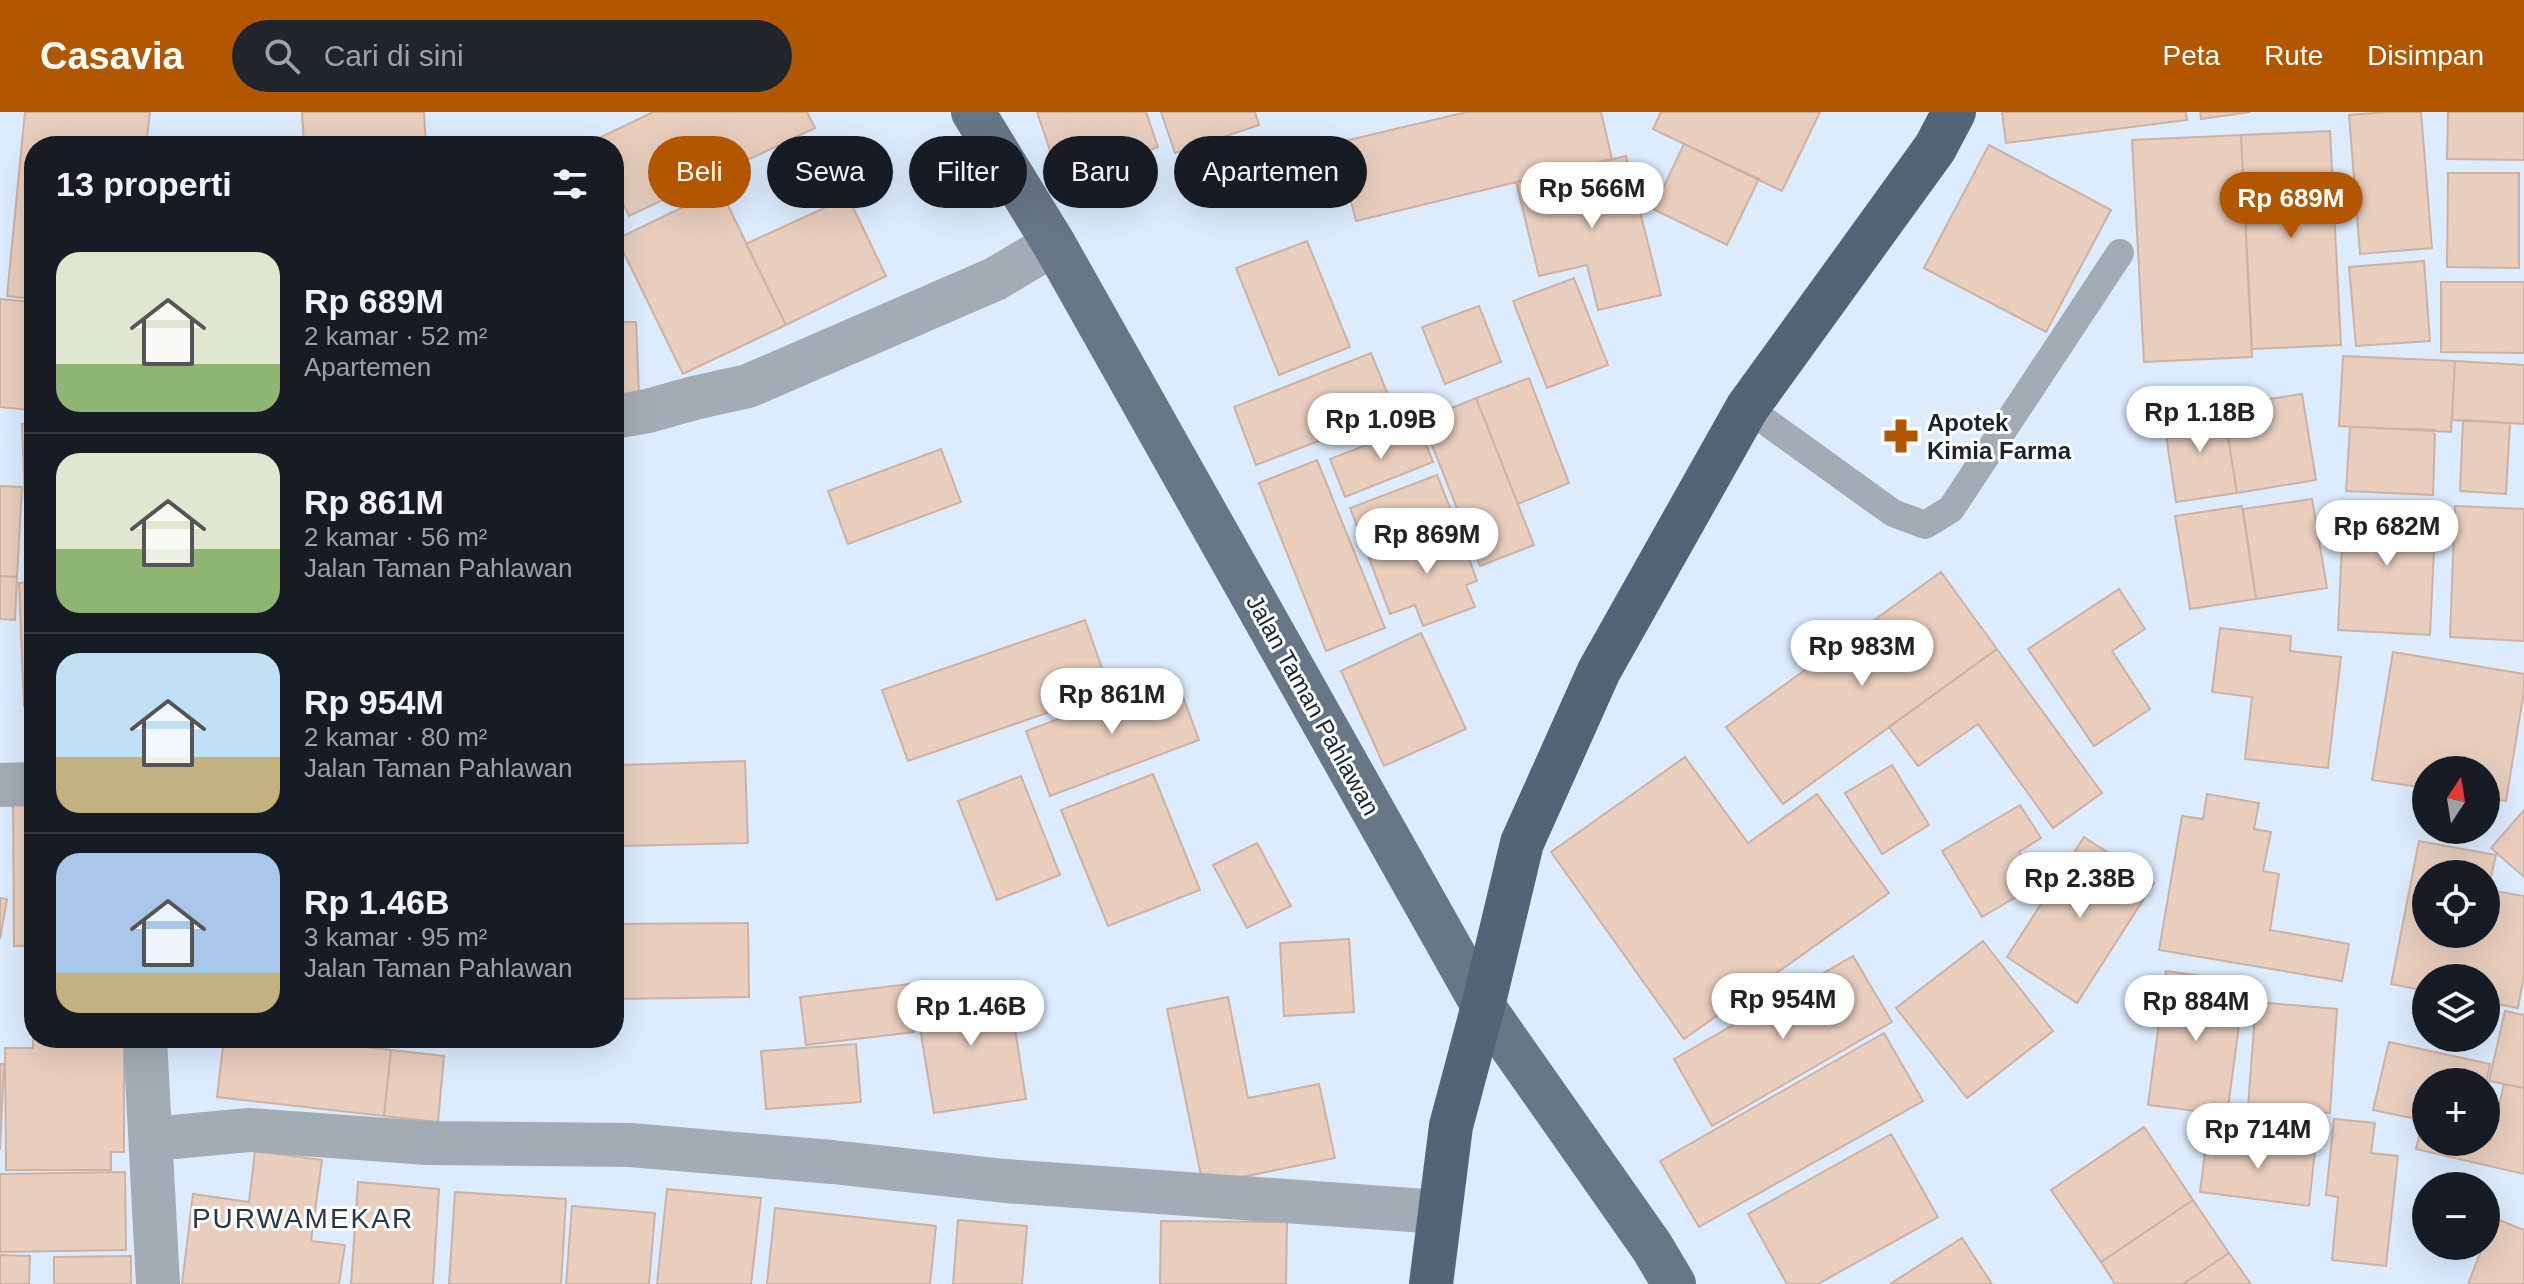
<!DOCTYPE html>
<html lang="id">
<head>
<meta charset="utf-8">
<style>
  :root { --surface:#171b24; --page:#20242c; --text:#f1f3f6; --muted:#9ea1a6; --line:#363941; --accent:#b35600 }
  body { margin:0; font-family:Arial,sans-serif; background:var(--page); color:var(--text); height:100vh; display:flex; flex-direction:column; font-size:30px; white-space:nowrap }
  * { box-sizing:border-box; margin:0 }
  p { font-size:26px; color:var(--muted) }
  .icon { flex:none; width:44px; height:44px; fill:none; stroke:currentColor; stroke-width:2; stroke-linecap:round; stroke-linejoin:round }
  .map { position:relative; flex:1; overflow:hidden }
  .details { position:absolute; left:24px; top:24px; width:600px; height:912px; display:flex; flex-direction:column; background:var(--surface); border-radius:32px; box-shadow:0 8px 32px #0002 }
  .details>* { flex:none }
  .hud { position:absolute; left:648px; top:24px; width:760px; height:72px; display:flex; gap:16px }
  .needle { width:52px; rotate:12deg }
  .buttons { position:absolute; left:2412px; top:644px; display:grid; gap:16px }
  .buttons a { display:grid; place-items:center; width:88px; height:88px; border-radius:50%; background:var(--surface); box-shadow:0 8px 32px #0002; font-size:40px }
  .price { position:absolute; translate:-50% -68px; padding:0 18px; border-radius:28px; background:#fff; color:#222; font-size:26px; line-height:52px; filter:drop-shadow(0 2px 4px #0008) }
  .price::after { content:''; position:absolute; left:50%; top:48px; width:24px; height:18px; margin-left:-12px; background:inherit; clip-path:polygon(0 0,100% 0,50% 100%) }
  .price.on { background:var(--accent); color:#fff }
  ul { padding:0; list-style:none }
  li { display:flex; align-items:center; gap:24px; height:200px; padding:0 32px }
  li+li { border-top:2px solid var(--line) }
  li span { display:grid; place-items:center; flex:none; width:224px; height:160px; border-radius:24px; color:#555 }
  li>.icon { margin-inline-start:auto }
  span .icon { width:96px; height:96px; fill:#fffc; stroke-width:1 }
  li b { font-size:34px }
  h2 { display:flex; justify-content:space-between; align-items:center; height:96px; padding:0 32px; font-size:34px }
  .chip { padding:0 28px; border-radius:36px; background:var(--surface); box-shadow:0 8px 32px #0002; font-size:28px; line-height:72px }
  .chip.on { background:var(--accent); color:#fff }
  header { display:flex; align-items:center; gap:48px; box-sizing:border-box; height:112px; padding:0 40px; background:var(--accent); color:#fff }
  header strong { font-size:38px }
  nav { display:flex; gap:44px; margin-inline-start:auto; font-size:28px }
  .search { width:560px; height:72px; background:var(--page); display:flex; align-items:center; gap:20px; box-sizing:border-box; padding:0 28px; border-radius:44px; color:var(--muted); font-size:30px }
  .map>svg:first-child { display:block }
</style>
</head>
<body>
<header>
<strong>Casavia</strong>
<div class="search"><svg class="icon" aria-label="search" viewBox="0 0 24 24"><circle cx="10" cy="10" r="6"/><path d="M15 15l6 6"/></svg>Cari di sini</div>
<nav><a>Peta</a><a>Rute</a><a>Disimpan</a></nav>
</header>
<div class="map">
<svg width="2524" height="1172" viewBox="0 0 2524 1172">
  <rect width="100%" height="100%" fill="#dcecfe"/>
  <!-- building -->
  <path fill="#e9cebe" stroke="#ccb2a3" stroke-width="2" fill-rule="evenodd" d="M25,0H150L146,34H34V187L7,184Z
    M302,0H424L426,34H304Z
    M653,0H807L815,16L629,104L614,73V34H595L593,29Z
    M1037,0H1146L1158,35L1060,68Z
    M1161,0H1255L1259,13L1175,41Z
    M1467,0H1601L1612,47L1356,109L1336,31Z
    M1661,0H1820L1782,79L1653,17Z
    M2002,0H2186L2187,8L2006,31Z
    M2200,0H2250L2201,7Z
    M2387,0H2421L2432,136L2360,142L2349,3Z
    M2448,0H2524V48L2447,47Z
    M2330,19L2341,233L2252,237L2241,23Z
    M2241,23L2252,245L2144,250L2132,28Z
    M1684,32L1759,67L1727,133L1653,97Z
    M1989,33L2111,98L2046,220L1924,156Z
    M1626,44L1661,183L1598,198L1587,153L1539,164L1516,70Z
    M2448,61H2519V156L2447,155Z
    M720,77L786,213L683,262L617,127Z
    M848,85L886,164L786,213L746,132Z
    M1307,129L1350,235L1279,263L1236,156Z
    M2424,149L2430,229L2356,234L2349,155Z
    M1574,166L1608,253L1547,276L1513,189Z
    M2441,170H2524V241L2441,240Z
    M0,187L34,190V251L29,298L0,295Z
    M1479,194L1501,250L1445,272L1422,215Z
    M614,210H636L639,282H614Z
    M1371,241L1395,300L1256,353L1234,295Z
    M2343,244L2455,249L2451,320L2339,314Z
    M2455,249L2524,253V312L2452,308Z
    M1529,266L1569,371L1518,392L1476,286Z
    M2302,282L2316,368L2237,381L2223,294Z
    M1476,286L1534,433L1480,454L1422,308Z
    M2223,294L2237,381L2176,390L2163,303Z
    M2463,308L2510,311L2506,382L2460,379Z
    M22,312H34V470L28,471Z
    M1418,313L1433,350L1345,385L1330,347Z
    M2350,315L2435,318L2433,383L2346,379Z
    M941,337L961,390L848,432L828,379Z
    M1317,348L1385,516L1326,539L1259,371Z
    M1437,363L1457,413L1369,446L1350,396Z
    M0,374L22,375L17,465L0,464Z
    M2312,387L2327,476L2256,487L2243,397Z
    M2344,390L2436,395L2430,523L2338,518Z
    M2242,394L2256,487L2190,497L2175,404Z
    M2455,394L2524,397V529L2450,525Z
    M1457,413L1477,469L1466,473L1475,495L1423,514L1415,493L1390,502L1369,446Z
    M1941,460L1997,537L1783,692L1726,615Z
    M0,464L17,465L15,508L0,507Z
    M34,470V593L24,594L19,471Z
    M2119,477L2145,517L2112,539L2150,597L2094,634L2028,537Z
    M1085,508L1110,579L908,649L882,578Z
    M2220,516L2291,524L2290,539L2341,545L2328,656L2245,647L2252,585L2212,580Z
    M1421,521L1466,617L1384,654L1341,559Z
    M1997,537L2102,681L2053,716L1978,612L1918,654L1889,615Z
    M2393,540L2524,562V579L2506,689L2486,686V658H2426V676L2372,668Z
    M1175,563L1199,628L1050,684L1026,619Z
    M1685,645L1748,731L1817,682L1889,781L1684,927L1551,740Z
    M745,649L748,731L621,734L620,653Z
    M1892,653L1929,713L1882,742L1845,681Z
    M1153,662L1200,778L1108,814L1061,698Z
    M1021,664L1060,763L997,788L958,689Z
    M2207,682L2259,691L2254,717L2271,720L2263,759L2279,762L2270,818L2349,832L2342,869L2159,838L2182,704L2203,707Z
    M13,687H34V834H14Z
    M2020,693L2041,726L2019,740L2038,772L1982,805L1942,739Z
    M2524,698V765L2491,736Z
    M2084,725L2154,771L2077,891L2007,845Z
    M2419,729L2496,743L2488,778L2524,784V863L2518,896L2486,890V866H2426V879L2391,872ZM2426,762H2486V822H2426Z
    M1257,731L1291,794L1247,816L1213,753Z
    M0,786L7,787L0,827Z
    M748,811L749,885L614,887V812Z
    M1349,827L1354,900L1284,904L1280,831Z
    M1983,829L2053,919L1967,986L1896,896Z
    M1853,844L1892,910L1712,1014L1674,947Z
    M2166,859L2245,870L2227,1003L2148,993Z
    M909,872L914,920L806,933L800,885Z
    M1008,872L1026,987L934,1001L915,886Z
    M32,884L34,926H124V1040H111V1058H6L5,936H33Z
    M1228,885L1248,986L1319,972L1335,1046L1203,1073L1167,897Z
    M2256,890L2337,897L2330,1001L2248,995Z
    M2505,899L2524,903V976L2489,969Z
    M1884,921L1923,989L1699,1115L1660,1049Z
    M224,926H281L391,938L384,1004L217,985Z
    M446,926H498L448,934Z
    M2389,930L2490,952L2486,971L2426,970V1009L2373,998Z
    M856,932L861,990L766,997L761,939Z
    M391,938L444,944L438,1010L384,1004Z
    M0,952H4L0,1038Z
    M2504,972L2524,976V1062L2416,1037L2422,1012L2426,1013V1030H2486V1027L2491,1028Z
    M2334,1007L2375,1011L2371,1041L2398,1044L2386,1154L2332,1148L2338,1085L2326,1083Z
    M2144,1015L2193,1088L2101,1150L2051,1078Z
    M1891,1022L1938,1105L1818,1172H1787L1748,1102Z
    M2207,1025L2315,1038L2309,1094L2200,1080Z
    M255,1039L322,1048L311,1129L345,1133L339,1172H182L193,1082L249,1090Z
    M125,1060L126,1138L0,1140V1062Z
    M358,1070L439,1077L433,1172H351Z
    M667,1077L761,1086L751,1172H657Z
    M455,1080L566,1087L561,1172H449Z
    M2193,1088L2229,1141L2183,1172H2115L2101,1150Z
    M572,1094L655,1101L649,1172H566Z
    M775,1096L936,1114L930,1172H767Z
    M2494,1106L2524,1118V1172H2468L2483,1134H2486V1127Z
    M958,1108L1027,1114L1022,1172H953Z
    M1161,1109L1287,1110L1286,1172H1160Z
    M1962,1126L1992,1172H1890Z
    M2229,1141L2251,1172H2183Z
    M0,1143L30,1144L29,1172H0Z
    M131,1144V1172H54V1145Z"/>
  <g fill="none" stroke-linecap="round" stroke-linejoin="round">
    <!-- lane -->
    <path stroke="#a3acb5" stroke-width="28" d="M1747,296L1893,401L1925,413L1951,397L2120,141"/>
    <!-- street -->
    <path stroke="#a3acb5" stroke-width="44" d="M614,305L648,299L694,286L748,274L995,167L1054,132
      M0,673L34,672
      M145,926L158,1172
      M152,1027L249,1018L427,1031L630,1033L832,1050L1005,1069L1439,1100"/>
    <!-- primary -->
    <path stroke="#687788" stroke-width="44" d="M973,0L1054,132L1483,894L1652,1135L1674,1172"/>
    <!-- highway -->
    <path stroke="#526477" stroke-width="44" d="M1431,1172L1451,1014L1483,894L1522,731L1599,559L1747,296L1935,36L1954,0"/>
  </g>
  <!-- icons -->
  <defs>
    <g id="pharmacy-bare" transform="scale(2.76)"><path d="M-2-6h4v4h4v4h-4v4h-4v-4h-4v-4h4Z" fill="#b35600" stroke="#fff" stroke-width="2.5" paint-order="stroke"/></g>
  </defs>
  <g fill-rule="evenodd">
    <use href="#pharmacy-bare" x="1901" y="324"/>
  </g>
  <g text-anchor="middle" dominant-baseline="central" stroke-width="6" stroke-linejoin="round" paint-order="stroke">
    <!-- poi labels -->
    <g font-size="24" font-weight="bold" fill="#1b232b" stroke="#fff" text-anchor="start">
      <text x="1927" y="310">Apotek<tspan x="1927" dy="28">Kimia Farma</tspan></text>
    </g>
    <!-- street labels -->
    <g font-size="24" fill="#1b232b" stroke="#fff">
      <text transform="translate(1313 593) rotate(61)">Jalan Taman Pahlawan</text>
    </g>
    <!-- quarter labels -->
    <g font-size="28" letter-spacing="2" fill="#273849" stroke="#fff">
      <text x="303" y="1106">PURWAMEKAR</text>
    </g>
  </g>
</svg>
<div class="buttons">
<a><svg class="needle" viewBox="-14 -14 28 28"><path d="M0-13l5 13h-10z" fill="#e53935"/><path d="M0 13l5-13h-10z" fill="#9ea1a6"/></svg></a>
<a><svg class="icon" aria-label="locate" viewBox="0 0 24 24"><circle cx="12" cy="12" r="6"/><path d="M12 2v4M12 18v4M2 12h4M18 12h4"/></svg></a>
<a><svg class="icon" aria-label="layers" viewBox="0 0 24 24"><path d="M12 4l9 5-9 5-9-5zM3 14l9 5 9-5"/></svg></a>
<a>+</a>
<a>−</a>
</div>
<b class="price" style="left:1592px;top:118px">Rp 566M</b>
<b class="price on" style="left:2291px;top:128px">Rp 689M</b>
<b class="price" style="left:2200px;top:342px">Rp 1.18B</b>
<b class="price" style="left:1381px;top:349px">Rp 1.09B</b>
<b class="price" style="left:2387px;top:456px">Rp 682M</b>
<b class="price" style="left:1427px;top:464px">Rp 869M</b>
<b class="price" style="left:1862px;top:576px">Rp 983M</b>
<b class="price" style="left:1112px;top:624px">Rp 861M</b>
<b class="price" style="left:2080px;top:808px">Rp 2.38B</b>
<b class="price" style="left:1783px;top:929px">Rp 954M</b>
<b class="price" style="left:2196px;top:931px">Rp 884M</b>
<b class="price" style="left:971px;top:936px">Rp 1.46B</b>
<b class="price" style="left:2258px;top:1059px">Rp 714M</b>
<div class="hud">
<a class="chip on">Beli</a>
<a class="chip">Sewa</a>
<a class="chip">Filter</a>
<a class="chip">Baru</a>
<a class="chip">Apartemen</a>
</div>
<section class="details">
<h2>13 properti<svg class="icon" aria-label="filters" viewBox="0 0 24 24"><path d="M4 7h16M4 17h16"/><circle cx="9" cy="7" r="2"/><circle cx="15" cy="17" r="2"/></svg></h2>
<ul>
<li><span style="background:linear-gradient(#dfe7d0 70%,#8fb573 0)"><svg class="icon" aria-label="home" viewBox="0 0 24 24"><path d="M3 11l9-7 9 7M6 9v11h12V9"/></svg></span><div><b>Rp 689M</b><p>2 kamar · 52 m²</p><p>Apartemen</p></div></li>
<li><span style="background:linear-gradient(#dfe7d0 60%,#8fb573 0)"><svg class="icon" aria-label="home" viewBox="0 0 24 24"><path d="M3 11l9-7 9 7M6 9v11h12V9"/></svg></span><div><b>Rp 861M</b><p>2 kamar · 56 m²</p><p>Jalan Taman Pahlawan</p></div></li>
<li><span style="background:linear-gradient(#bfe0f5 65%,#c2b280 0)"><svg class="icon" aria-label="home" viewBox="0 0 24 24"><path d="M3 11l9-7 9 7M6 9v11h12V9"/></svg></span><div><b>Rp 954M</b><p>2 kamar · 80 m²</p><p>Jalan Taman Pahlawan</p></div></li>
<li><span style="background:linear-gradient(#a9c7e8 75%,#c2b280 0)"><svg class="icon" aria-label="home" viewBox="0 0 24 24"><path d="M3 11l9-7 9 7M6 9v11h12V9"/></svg></span><div><b>Rp 1.46B</b><p>3 kamar · 95 m²</p><p>Jalan Taman Pahlawan</p></div></li>
</ul>
</section>
</div>
</body>
</html>
